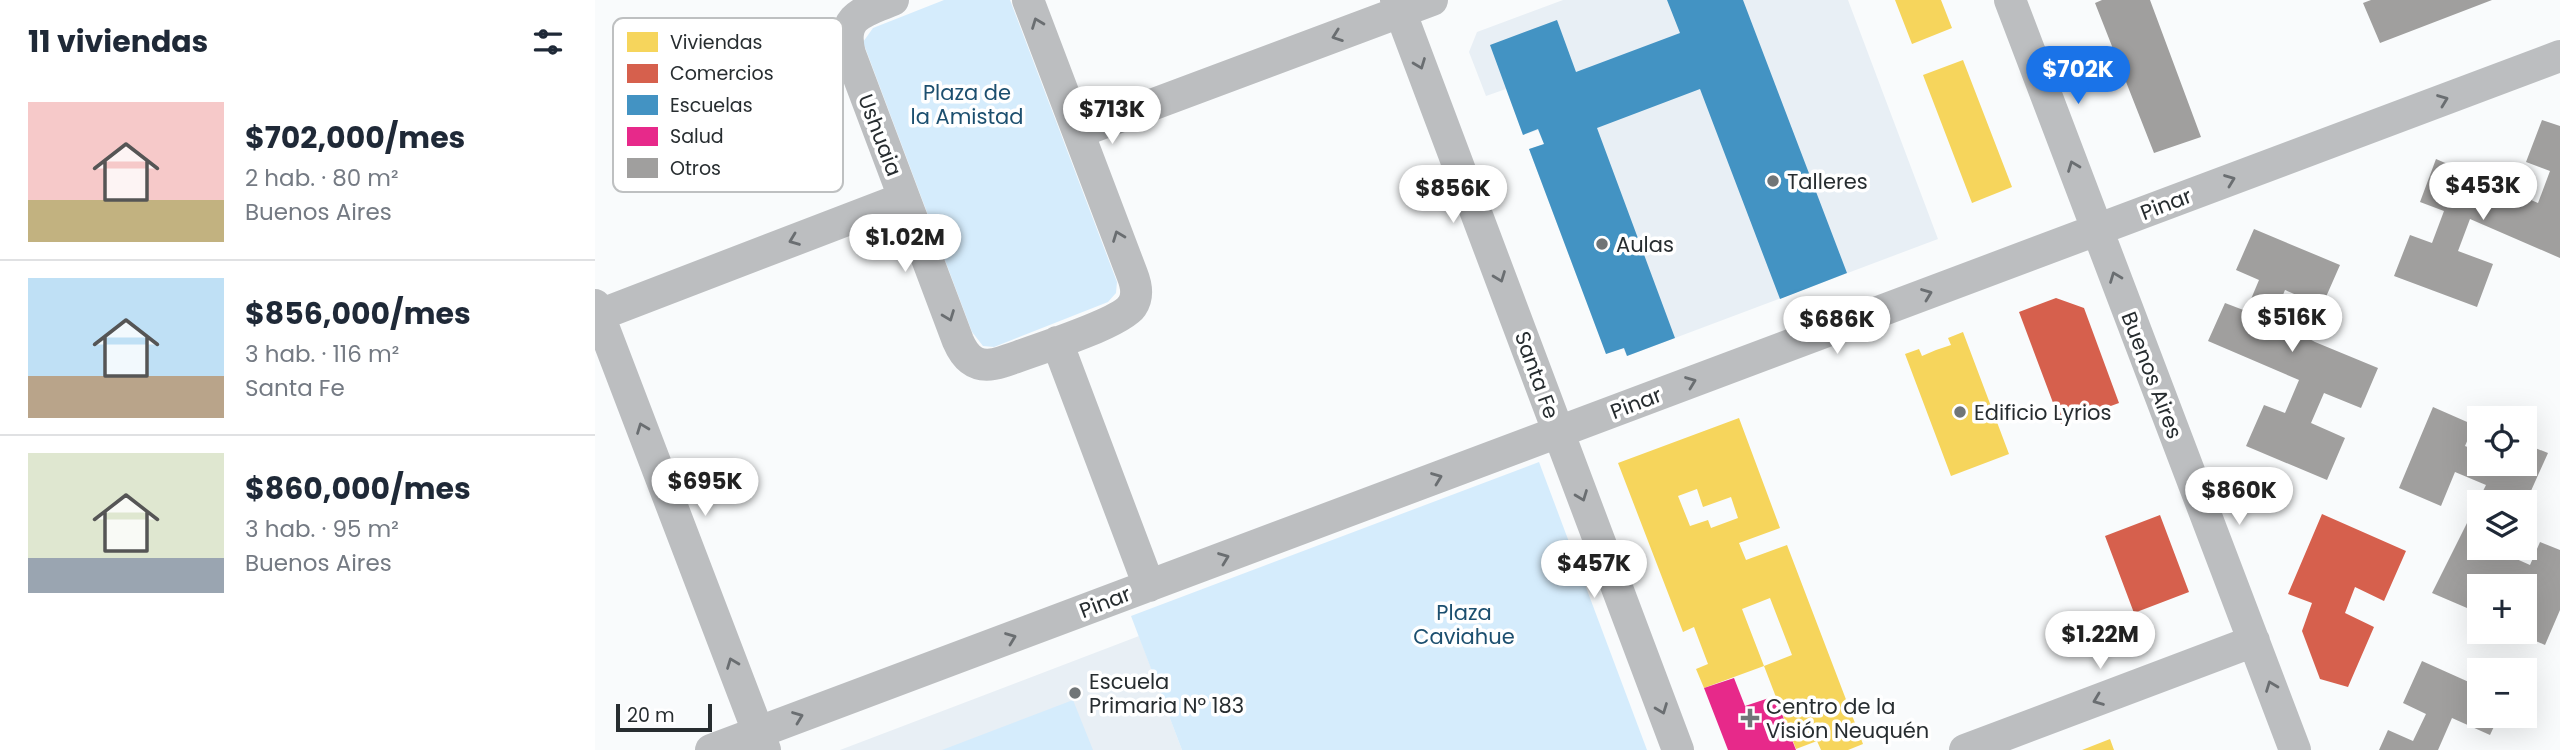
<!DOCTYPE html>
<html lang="es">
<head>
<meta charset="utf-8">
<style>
  :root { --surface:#fff; --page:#f6f6f7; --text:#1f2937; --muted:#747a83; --line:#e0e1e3; --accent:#1a73e8 }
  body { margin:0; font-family:Poppins,sans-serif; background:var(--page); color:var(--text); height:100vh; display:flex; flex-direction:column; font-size:26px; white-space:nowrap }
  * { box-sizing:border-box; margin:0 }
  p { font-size:23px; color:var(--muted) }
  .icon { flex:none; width:38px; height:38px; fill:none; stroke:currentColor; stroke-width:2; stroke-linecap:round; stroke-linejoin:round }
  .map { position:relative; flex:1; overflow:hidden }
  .details { display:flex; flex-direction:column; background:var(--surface); width:595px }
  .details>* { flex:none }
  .tools { position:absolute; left:1872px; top:406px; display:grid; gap:14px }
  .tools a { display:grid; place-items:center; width:70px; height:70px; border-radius:0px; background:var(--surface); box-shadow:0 7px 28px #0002; font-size:35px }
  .scale { position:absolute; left:21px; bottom:18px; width:96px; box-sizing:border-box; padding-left:7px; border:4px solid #272d30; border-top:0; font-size:19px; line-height:24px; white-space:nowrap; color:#272d30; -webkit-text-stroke:5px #fff; paint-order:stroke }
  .price { position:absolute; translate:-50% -60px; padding:0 16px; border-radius:24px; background:#fff; color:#222; font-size:23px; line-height:46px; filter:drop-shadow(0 2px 4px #0008) }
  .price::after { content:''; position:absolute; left:50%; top:42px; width:21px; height:16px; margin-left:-10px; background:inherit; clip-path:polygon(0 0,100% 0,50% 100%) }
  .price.selected { background:var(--accent); color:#fff }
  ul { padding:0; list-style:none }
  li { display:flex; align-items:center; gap:21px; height:175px; padding:0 28px }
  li+li { border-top:2px solid var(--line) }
  li span { display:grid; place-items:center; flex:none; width:196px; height:140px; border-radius:0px; color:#555 }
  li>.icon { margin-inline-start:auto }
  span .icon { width:84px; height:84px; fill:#fffc; stroke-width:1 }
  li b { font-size:30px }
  h2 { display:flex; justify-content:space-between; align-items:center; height:84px; padding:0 28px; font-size:30px }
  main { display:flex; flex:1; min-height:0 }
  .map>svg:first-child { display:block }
</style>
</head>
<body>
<main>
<section class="details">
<h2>11 viviendas<svg class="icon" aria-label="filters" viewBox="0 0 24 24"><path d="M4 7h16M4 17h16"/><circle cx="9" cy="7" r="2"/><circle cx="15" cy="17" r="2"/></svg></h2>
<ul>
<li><span style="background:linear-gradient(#f6c9c9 70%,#c2b280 0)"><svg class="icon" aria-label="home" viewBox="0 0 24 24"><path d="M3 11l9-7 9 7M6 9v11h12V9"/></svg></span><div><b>$702,000/mes</b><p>2 hab. · 80 m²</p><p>Buenos Aires</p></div></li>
<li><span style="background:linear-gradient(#bfe0f5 70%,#b9a48a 0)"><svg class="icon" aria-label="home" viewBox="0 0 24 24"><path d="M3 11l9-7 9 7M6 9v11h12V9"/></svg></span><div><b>$856,000/mes</b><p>3 hab. · 116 m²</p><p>Santa Fe</p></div></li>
<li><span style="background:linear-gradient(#dfe7d0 75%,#9aa5b1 0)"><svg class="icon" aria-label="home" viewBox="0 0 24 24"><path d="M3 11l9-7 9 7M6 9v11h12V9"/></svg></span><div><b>$860,000/mes</b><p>3 hab. · 95 m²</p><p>Buenos Aires</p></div></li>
</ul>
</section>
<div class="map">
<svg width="1965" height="750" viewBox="0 0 1965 750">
  <rect width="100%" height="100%" fill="#f9fbfc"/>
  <!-- built -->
  <path fill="#e8eff5" d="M968,0H1253L1343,239L1032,356L1028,348L1011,354L934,149L949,144L943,130L928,135L911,89L891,96L874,52L882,32Z
    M544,636L587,750H245Z"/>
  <!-- green -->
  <path fill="#d5ecfc" d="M349,0H415L522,282L521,293L513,302L399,347L388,346L377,332L268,42L278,28Z
    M944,462L1052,750H587L536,616Z
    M478,700L498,750H347Z"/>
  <!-- homes -->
  <path fill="#f6d55c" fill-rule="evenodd" d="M1300,0H1346L1357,28L1317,44Z
    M1368,60L1417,187L1377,203L1328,75Z
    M1368,332L1414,454L1356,476L1310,354L1324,349L1327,356L1341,350L1356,345L1353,338Z
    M1144,418L1185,528L1144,543L1151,560L1192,545L1268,744L1253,750H1226L1222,741L1201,749L1169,666L1197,655L1175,598L1147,609L1169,666L1109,688L1101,669L1113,664L1099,627L1088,632L1023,463ZM1102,489L1108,507L1136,497L1143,518L1116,528L1113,520L1095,526L1083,496Z
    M1515,739L1519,750H1487Z"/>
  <!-- shops -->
  <path fill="#d6604d" d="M1461,298L1489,308L1524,403L1466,424L1424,312Z
    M1727,514L1811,551L1789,601L1760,587L1750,613L1779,627L1753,687L1725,679L1707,631L1717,603L1693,594Z
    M1565,515L1594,592L1539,613L1510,536Z"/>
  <!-- schools -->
  <path fill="#4393c3" d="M1072,0H1148L1252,273L1185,299L1105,89L1002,128L1080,338L1032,356L1029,348L1011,354L934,149L949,144L943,129L928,135L895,45L962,20L981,72L1085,33Z"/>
  <!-- health -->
  <path fill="#e7298a" d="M1139,678L1150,706L1180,696L1201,750H1133L1109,688Z"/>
  <!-- building -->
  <path fill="#a09f9e" d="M1507,0H1555L1606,137L1559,153L1500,3Z
    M1776,0H1897L1785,43L1768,3Z
    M1947,120L1965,126V258L1875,219L1863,251L1898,264L1882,307L1799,276L1815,235L1837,243L1849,211L1825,202L1841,159L1943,203L1955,171L1931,162Z
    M1659,229L1745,265L1727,306L1690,290L1678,319L1720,342L1783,368L1766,408L1729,393L1716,423L1750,438L1732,480L1651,446L1669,405L1690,413L1704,380L1613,341L1630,303L1651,311L1664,280L1641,270Z
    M1838,407L1879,425L1870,446L1885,452V464H1930V444L1953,453L1931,502H1885V548H1910L1908,553L1935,565L1945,542L1965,550V610L1950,645L1920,632H1930V586H1915L1894,577L1890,586H1885V599L1879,611L1837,593L1891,485L1860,472L1846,506L1804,488Z
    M1827,661L1885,687V716H1904L1895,735L1857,718L1843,750H1784L1793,730L1818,741L1831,714L1808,703Z"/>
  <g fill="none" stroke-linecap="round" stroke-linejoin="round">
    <!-- minor -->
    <path stroke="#bcbec0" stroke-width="32" d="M298,0C268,12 245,16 255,54L363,341C372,362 385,369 407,362C432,353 525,324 537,306C544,296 541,284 537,274L433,0
      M801,0L1083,750
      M1415,0L1700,750
      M484,132L837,0
      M0,305L170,750
      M4,315L309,198
      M462,342L554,586
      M116,750L1965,56
      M1370,750L1659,641"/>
  </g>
  <!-- one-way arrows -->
  <defs><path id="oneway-chevron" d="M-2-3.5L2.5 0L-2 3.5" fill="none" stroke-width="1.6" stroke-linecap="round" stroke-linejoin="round" transform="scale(1.75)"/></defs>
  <g stroke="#6a6e71">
    <use href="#oneway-chevron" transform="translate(442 23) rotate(-111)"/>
    <use href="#oneway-chevron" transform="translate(742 36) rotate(160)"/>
    <use href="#oneway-chevron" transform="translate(825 64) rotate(69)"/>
    <use href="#oneway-chevron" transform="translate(1848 100) rotate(-21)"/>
    <use href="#oneway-chevron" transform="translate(1478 166) rotate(-111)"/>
    <use href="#oneway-chevron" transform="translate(1635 180) rotate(-21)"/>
    <use href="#oneway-chevron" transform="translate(523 236) rotate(-111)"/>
    <use href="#oneway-chevron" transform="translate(199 240) rotate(159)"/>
    <use href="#oneway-chevron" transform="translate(905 277) rotate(69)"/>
    <use href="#oneway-chevron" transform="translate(1520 277) rotate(-111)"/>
    <use href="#oneway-chevron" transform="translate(1332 294) rotate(-21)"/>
    <use href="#oneway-chevron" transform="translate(354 316) rotate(69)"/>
    <use href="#oneway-chevron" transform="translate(1096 382) rotate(-21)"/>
    <use href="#oneway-chevron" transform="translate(47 428) rotate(-111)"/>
    <use href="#oneway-chevron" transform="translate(842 478) rotate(-21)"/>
    <use href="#oneway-chevron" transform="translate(987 496) rotate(69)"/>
    <use href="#oneway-chevron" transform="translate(629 558) rotate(-21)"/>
    <use href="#oneway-chevron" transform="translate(416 638) rotate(-21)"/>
    <use href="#oneway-chevron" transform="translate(137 663) rotate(-111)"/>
    <use href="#oneway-chevron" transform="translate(1676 686) rotate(-111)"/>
    <use href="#oneway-chevron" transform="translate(1503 700) rotate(159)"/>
    <use href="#oneway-chevron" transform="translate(1067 709) rotate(69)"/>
    <use href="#oneway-chevron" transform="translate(203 717) rotate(-21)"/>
  </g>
  <!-- markers -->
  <g fill="#707577" stroke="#fff" stroke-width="2.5">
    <circle cx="1178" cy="181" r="7"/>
    <circle cx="1007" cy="244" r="7"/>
    <circle cx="1365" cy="412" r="7"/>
    <circle cx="480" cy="693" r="7"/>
    <path d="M1151.5 707.5h7v7h7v7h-7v7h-7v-7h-7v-7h7z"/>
  </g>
  <g text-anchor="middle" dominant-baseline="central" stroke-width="7" stroke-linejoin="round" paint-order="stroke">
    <!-- park labels -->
    <g font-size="21" fill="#1c4f6f" stroke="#fff">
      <text x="372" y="92">Plaza de<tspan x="372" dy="24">la Amistad</tspan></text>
      <text x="869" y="612">Plaza<tspan x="869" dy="24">Caviahue</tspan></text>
    </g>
    <!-- street labels -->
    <g font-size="21" fill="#272d30" stroke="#fff">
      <text transform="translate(285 135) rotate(69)">Ushuaia</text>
      <text transform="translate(1571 204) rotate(-21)">Pinar</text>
      <text transform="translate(942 375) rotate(70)">Santa Fe</text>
      <text transform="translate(1557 375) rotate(69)">Buenos Aires</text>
      <text transform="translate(1041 403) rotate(-21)">Pinar</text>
      <text transform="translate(510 602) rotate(-21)">Pinar</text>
    </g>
    <!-- poi labels -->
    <g font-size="21" fill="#272d30" stroke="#fff" text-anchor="start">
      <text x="1192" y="181">Talleres</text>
      <text x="1021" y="244">Aulas</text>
      <text x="1379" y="412">Edificio Lyrios</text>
      <text x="494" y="681">Escuela<tspan x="494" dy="24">Primaria N° 183</tspan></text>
      <text x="1171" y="706">Centro de la<tspan x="1171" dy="24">Visión Neuquén</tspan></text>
    </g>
  </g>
  <!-- legend -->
  <rect x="18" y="18" width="230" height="174" rx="10" fill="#fff" stroke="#bec0c1" stroke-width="2"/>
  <rect x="32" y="32" width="31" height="20" fill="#f6d55c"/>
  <rect x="32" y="64" width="31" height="19" fill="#d6604d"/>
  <rect x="32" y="95" width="31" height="20" fill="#4393c3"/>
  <rect x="32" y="127" width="31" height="19" fill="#e7298a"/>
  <rect x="32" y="158" width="31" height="20" fill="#a09f9e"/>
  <g font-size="19" fill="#272d30">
    <text x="75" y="49">Viviendas</text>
    <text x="75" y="80">Comercios</text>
    <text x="75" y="112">Escuelas</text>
    <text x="75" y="143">Salud</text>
    <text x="75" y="175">Otros</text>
  </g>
</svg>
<div class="tools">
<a><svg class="icon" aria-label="locate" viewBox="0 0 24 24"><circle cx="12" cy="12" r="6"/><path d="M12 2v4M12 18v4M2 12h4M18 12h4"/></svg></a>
<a><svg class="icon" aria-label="layers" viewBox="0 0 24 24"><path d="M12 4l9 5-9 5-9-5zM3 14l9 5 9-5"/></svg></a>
<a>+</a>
<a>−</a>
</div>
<div class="scale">20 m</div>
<b class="price selected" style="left:1483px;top:106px">$702K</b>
<b class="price" style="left:517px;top:146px">$713K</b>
<b class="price" style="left:1888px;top:222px">$453K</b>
<b class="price" style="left:858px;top:225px">$856K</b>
<b class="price" style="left:310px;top:274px">$1.02M</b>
<b class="price" style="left:1697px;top:354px">$516K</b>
<b class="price" style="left:1242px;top:356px">$686K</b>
<b class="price" style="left:110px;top:518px">$695K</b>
<b class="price" style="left:1644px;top:527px">$860K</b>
<b class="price" style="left:999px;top:600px">$457K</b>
<b class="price" style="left:1505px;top:671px">$1.22M</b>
</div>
</main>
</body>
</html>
